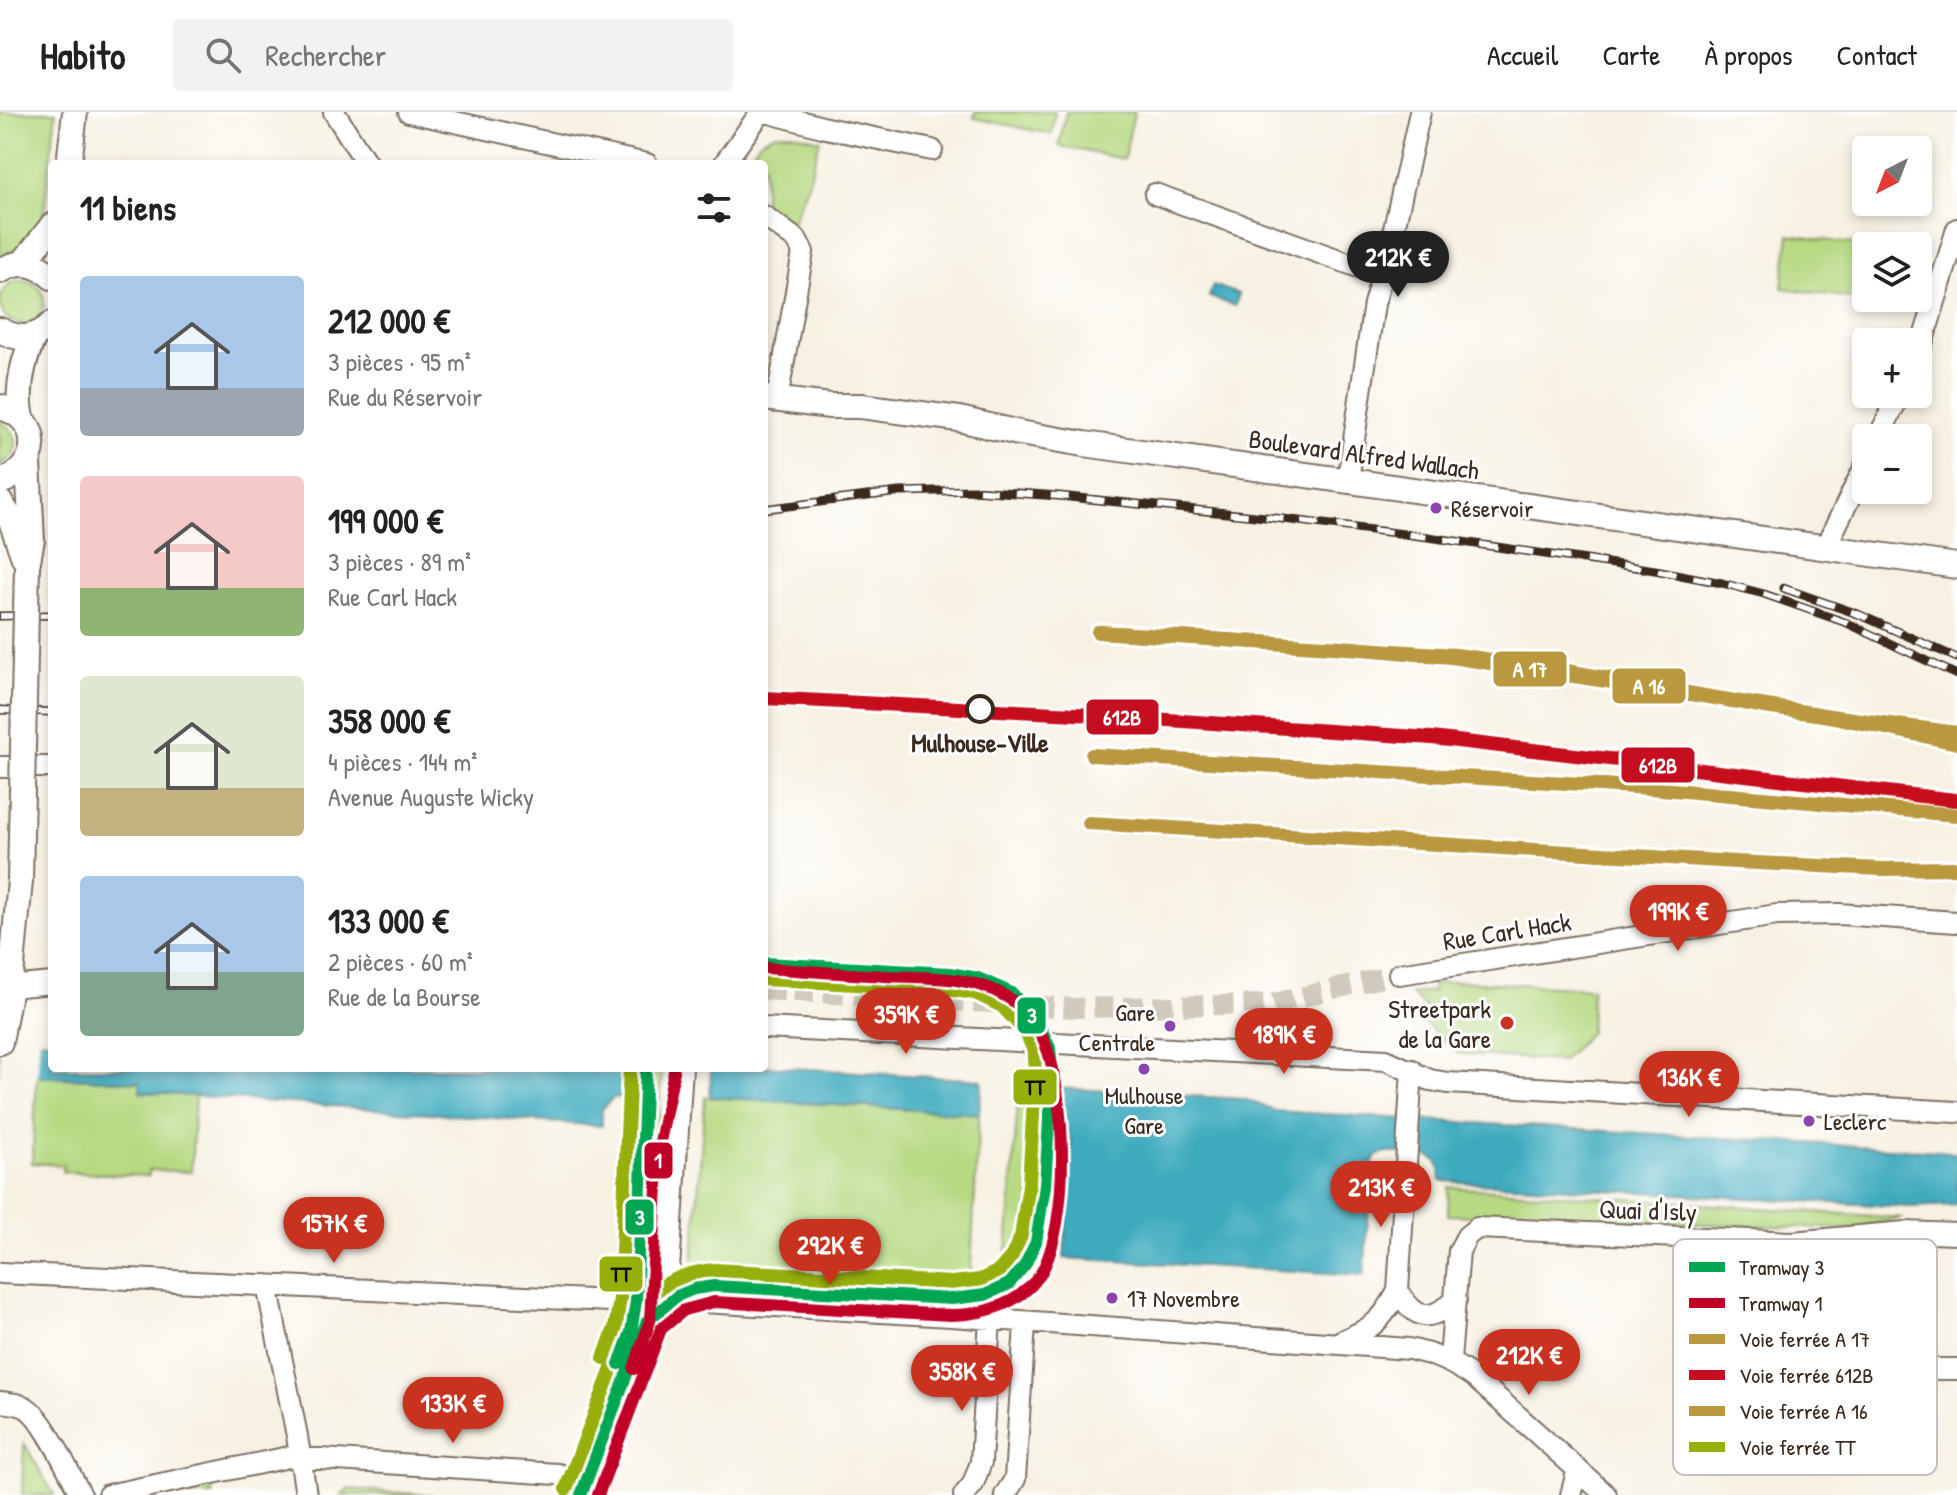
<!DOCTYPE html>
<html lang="fr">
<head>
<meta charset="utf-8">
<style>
  :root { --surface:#fff; --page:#f2f2f2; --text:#222; --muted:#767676; --line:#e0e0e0; --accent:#c8321e }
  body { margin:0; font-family:"Patrick Hand",sans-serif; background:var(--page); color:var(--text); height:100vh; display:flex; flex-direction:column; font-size:30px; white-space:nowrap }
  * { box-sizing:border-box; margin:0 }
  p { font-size:26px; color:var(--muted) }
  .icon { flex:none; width:44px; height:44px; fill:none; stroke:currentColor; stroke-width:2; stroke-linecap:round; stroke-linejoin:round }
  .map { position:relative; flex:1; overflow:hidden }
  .details { position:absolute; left:48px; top:48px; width:720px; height:912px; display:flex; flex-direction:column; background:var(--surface); border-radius:8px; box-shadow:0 4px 12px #0003 }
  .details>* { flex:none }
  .needle { width:52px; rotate:222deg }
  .buttons { position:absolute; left:1852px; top:24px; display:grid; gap:16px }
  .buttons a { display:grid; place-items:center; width:80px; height:80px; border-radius:8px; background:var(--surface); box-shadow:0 4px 12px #0003; font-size:40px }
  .price { position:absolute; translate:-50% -68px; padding:0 18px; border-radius:28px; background:var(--accent); color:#fff; font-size:26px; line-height:52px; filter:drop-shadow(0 2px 4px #0008) }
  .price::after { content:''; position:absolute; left:50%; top:48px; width:24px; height:18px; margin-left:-12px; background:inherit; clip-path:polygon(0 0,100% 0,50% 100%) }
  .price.selected { background:#222; color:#fff }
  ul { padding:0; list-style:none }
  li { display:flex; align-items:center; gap:24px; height:200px; padding:0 32px }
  li span { display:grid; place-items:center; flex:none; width:224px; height:160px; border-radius:8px; color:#555 }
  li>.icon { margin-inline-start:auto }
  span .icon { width:96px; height:96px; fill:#fffc; stroke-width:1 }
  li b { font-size:34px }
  h2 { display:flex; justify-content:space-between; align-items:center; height:96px; padding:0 32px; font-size:34px }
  header { display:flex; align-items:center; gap:48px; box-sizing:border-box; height:112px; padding:0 40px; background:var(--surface); border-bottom:2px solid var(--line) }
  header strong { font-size:38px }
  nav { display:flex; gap:44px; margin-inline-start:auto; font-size:28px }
  .search { width:560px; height:72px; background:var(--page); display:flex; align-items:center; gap:20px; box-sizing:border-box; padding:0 28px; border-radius:8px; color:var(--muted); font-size:30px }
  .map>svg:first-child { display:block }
</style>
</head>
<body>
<header>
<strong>Habito</strong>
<div class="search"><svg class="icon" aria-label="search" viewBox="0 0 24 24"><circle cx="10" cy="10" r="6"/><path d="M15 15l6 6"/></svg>Rechercher</div>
<nav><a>Accueil</a><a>Carte</a><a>À propos</a><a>Contact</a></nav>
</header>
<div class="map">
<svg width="1957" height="1383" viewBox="0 0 1957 1383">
  <rect width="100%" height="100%" fill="#fff"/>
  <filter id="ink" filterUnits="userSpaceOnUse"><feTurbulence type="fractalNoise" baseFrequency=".0125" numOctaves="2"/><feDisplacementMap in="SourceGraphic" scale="16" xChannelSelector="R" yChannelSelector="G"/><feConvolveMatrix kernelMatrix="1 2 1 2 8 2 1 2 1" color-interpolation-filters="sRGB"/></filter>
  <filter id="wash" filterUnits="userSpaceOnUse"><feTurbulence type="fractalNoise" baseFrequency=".006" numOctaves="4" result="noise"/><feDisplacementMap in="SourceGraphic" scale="32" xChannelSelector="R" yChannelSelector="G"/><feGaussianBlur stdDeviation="1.8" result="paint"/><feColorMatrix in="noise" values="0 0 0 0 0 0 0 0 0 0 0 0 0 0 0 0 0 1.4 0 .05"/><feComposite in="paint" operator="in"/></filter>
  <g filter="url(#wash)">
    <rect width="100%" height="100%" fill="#f7f1e2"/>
    <!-- green -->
    <path fill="#b6d982" stroke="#788250" stroke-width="2" d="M0,0H56L44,100C37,123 22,136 0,145Z
      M975,0H1055L1051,22L974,6Z
      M1066,0H1134L1124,47L1059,34Z
      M775,21H792L820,28L808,72L790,115L764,97V52H744L760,29Z
      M1789,123L1866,134V186H1878L1877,190L1782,176Z
      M0 190a22 22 0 1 1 44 0a22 22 0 1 1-44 0Z
      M0,310C22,320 21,343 0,353Z
      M1457,869L1592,876L1590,920L1562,949L1462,942L1456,940L1414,901L1429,899L1411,882L1433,879L1432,872Z
      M641,956H662L650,1177L630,1176Z
      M1020,961L1054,964L1041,1169L1005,1166Z
      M37,964L141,970V980L195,983L191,1060L149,1058V1064L63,1060V1053L32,1051Z
      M705,985L979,1002L970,1173L717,1162L701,1156L693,1149Z
      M1449,1075L1903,1106L1849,1117L1448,1103Z
      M705,1170L945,1183V1196L704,1182Z
      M24,1331L54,1383H22Z
      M210,1370L213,1383H146Z
      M348,1377L433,1383H340Z"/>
    <!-- water -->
    <path fill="#3eaabe" stroke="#3c6a6e" stroke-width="2" d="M1213,173L1239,182L1235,194L1209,185Z
      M0,925L52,929V956H629L628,985L613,986L602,997V1014L140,980V970L0,962Z
      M764,954L982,968L979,1002L710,985L711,956H764Z
      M1061,976L1244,987L1276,999L1940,1039L1957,1041V1093L1911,1095L1441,1069C1440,1063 1441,1056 1437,1050C1431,1042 1389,1038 1380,1043C1375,1045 1374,1048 1372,1053L1364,1163L1064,1146L1071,1028L1067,1017L1058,1012Z"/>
    <!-- pier -->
    <path fill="#f7f1e2" d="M0,921L40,924L37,968L0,966Z"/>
  </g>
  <g filter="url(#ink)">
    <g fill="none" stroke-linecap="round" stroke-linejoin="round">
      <!-- minor-tunnel -->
      <path stroke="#d1c9bb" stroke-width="20" stroke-dasharray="20 10" stroke-linecap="butt" d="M764,878L1075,896L1270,892L1399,862"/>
      <!-- minor casing -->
      <g stroke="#7d7063" stroke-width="24">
        <path id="minor" d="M334,0L367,52
          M409,0L647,52
          M766,0L826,16L932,38
          M724,52L761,0
          M1155,82L1381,163
          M764,104L797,128L803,140L777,288
          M1918,245L1957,117
          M1878,326L1900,282
          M1348,368L1374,192L1390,135L1420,0
          M1828,436L1830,426L1866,352
          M0,655H52
          M1399,862L1777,803L1839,802L1957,810
          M10,875L52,871
          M764,916L1386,948L1430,968L1448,971L1957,1000
          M0,1161L611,1189L667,1188L951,1204L1409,1237C1434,1242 1452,1250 1474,1265L1606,1383
          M267,1173L297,1324L306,1383
          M1398,1179C1416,1209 1430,1210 1456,1188
          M667,1188L682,956
          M1341,1229C1372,1217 1383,1208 1398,1179L1412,958
          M1450,1248L1459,1139L1467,1124L1477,1116L1792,1130L1905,1120L1957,1122
          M1799,1257H1957
          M0,1290C9,1291 17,1291 25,1295C44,1305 70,1363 81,1383
          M108,1383L289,1345L558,1362L593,1375L590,1383
          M964,1383L973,1372L981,1350L990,1207
          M1005,1383L1015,1367L1025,1212
          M1571,1383L1577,1360"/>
      </g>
      <!-- major casing -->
      <g stroke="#7d7063" stroke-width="28">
        <path id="major" d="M69,52L75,0
          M23,151L52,114
          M0,159C19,148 36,150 52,165
          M0,218C19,229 36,227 52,212
          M764,286L830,294H861L959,307L1019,321L1084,332L1957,454
          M0,295C44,306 42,357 0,370
          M22,306C16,279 23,249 34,224
          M0,390L9,403L24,446
          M27,454L32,428L28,350
          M0,930L10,875L20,769"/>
      </g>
      <!-- minor -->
      <use href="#minor" stroke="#fff" stroke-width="20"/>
      <!-- major -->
      <use href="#major" stroke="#fff" stroke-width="24"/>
      <!-- rail casing -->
      <g stroke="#3b2a1e" stroke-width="9">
        <path id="rail" d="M764,397L899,380L973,378L1059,384L1275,406L1428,425L1655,458L1722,471L1764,482L1847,511L1957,563
          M1783,476L1858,502L1957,546
          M0,504L52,503
          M0,598L52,600"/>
      </g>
      <!-- rail -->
      <use href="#rail" stroke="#fff" stroke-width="6" stroke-dasharray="18" stroke-linecap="butt"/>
      <!-- major-bridge casing -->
      <g stroke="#7d7063" stroke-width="28" stroke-linecap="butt">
        <path id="major-bridge" d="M20,769L27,454"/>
      </g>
      <!-- major-bridge -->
      <use href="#major-bridge" stroke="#fff" stroke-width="24"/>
      <!-- rail-1 casing -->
      <g stroke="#fff" stroke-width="20">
        <path id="rail-1" d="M1098,520L1342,535L1451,545L1819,602L1957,631
          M1092,643L1650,676L1957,703
          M1089,711L1736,750L1881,757L1957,756"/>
      </g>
      <!-- rail-2 casing -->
      <g stroke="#fff" stroke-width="20">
        <path id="rail-2" d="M764,586L1095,603L1432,626L1955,688"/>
      </g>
      <!-- rail-3 casing -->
      <g stroke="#fff" stroke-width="20">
        <path id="rail-3" d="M1100,520L1456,543L1556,557L1771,596L1957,621"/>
      </g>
      <!-- rail-4 casing -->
      <g stroke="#fff" stroke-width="20">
        <path id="rail-4" d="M604,1246L615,1216L620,1187L630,956
          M566,1377L633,1202C653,1175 680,1161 714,1158L952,1171L980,1168L999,1159L1012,1144L1021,1125L1029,1073L1035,970L1034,939L1026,920L1002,894L975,881L948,877L764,867"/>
      </g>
      <!-- rail-1 -->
      <use href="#rail-1" stroke="#ba9840" stroke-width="14"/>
      <!-- rail-2 -->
      <use href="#rail-2" stroke="#c50e1f" stroke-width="14"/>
      <!-- rail-3 -->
      <use href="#rail-3" stroke="#ba9840" stroke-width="14"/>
      <!-- rail-4 -->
      <use href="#rail-4" stroke="#97af0b" stroke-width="14"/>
      <!-- tram-1 casing -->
      <g stroke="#fff" stroke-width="18">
        <path id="tram-1" d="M619,1252L631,1220L636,1189L646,956
          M581,1383L647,1209L677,1184L694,1177L714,1174L952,1187L985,1183L1009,1172L1025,1153L1036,1130L1045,1074L1052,958L1050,936L1039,912L1012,881L978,866L950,861L764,851"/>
      </g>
      <!-- tram-2 casing -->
      <g stroke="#fff" stroke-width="18">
        <path id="tram-2" d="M634,1257L650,1209L659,1035L674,959
          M598,1383L661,1217L684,1198L714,1190L951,1203C985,1203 1022,1191 1041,1161C1070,1111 1067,982 1044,929C1036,911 1023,894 1005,884C970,863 926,866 886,864C846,862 806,859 765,856"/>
      </g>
      <!-- tram-1 -->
      <use href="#tram-1" stroke="#00a651" stroke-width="12"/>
      <!-- tram-2 -->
      <use href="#tram-2" stroke="#c00027" stroke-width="12"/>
    </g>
  </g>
  <!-- markers -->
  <g fill="#8e44ad" stroke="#fff" stroke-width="3">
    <circle cx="1436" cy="396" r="7"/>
    <circle cx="1170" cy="914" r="7"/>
    <circle cx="1144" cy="957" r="7"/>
    <circle cx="1809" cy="1009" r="7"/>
    <circle cx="1112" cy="1186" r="7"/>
  </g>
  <circle fill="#fff" stroke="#3b2a1e" stroke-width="4" cx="980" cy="597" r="13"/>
  <circle fill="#c8321e" stroke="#fff" stroke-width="3" cx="1507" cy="911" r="8"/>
  <g text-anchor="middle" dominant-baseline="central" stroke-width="6" stroke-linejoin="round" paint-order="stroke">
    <!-- bus labels -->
    <g font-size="24" fill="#3b2a1e" stroke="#fff" text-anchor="start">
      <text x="1451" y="396">Réservoir</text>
      <text x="1155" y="900" text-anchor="end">Gare<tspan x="1155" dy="30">Centrale</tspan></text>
      <text x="1144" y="983" text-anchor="middle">Mulhouse<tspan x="1144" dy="30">Gare</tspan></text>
      <text x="1824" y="1009">Leclerc</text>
      <text x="1127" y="1186">17 Novembre</text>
    </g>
    <!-- street labels -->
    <g font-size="26" fill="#3b2a1e" stroke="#fff">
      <text transform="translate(1364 342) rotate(8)">Boulevard Alfred Wallach</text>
      <text transform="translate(1507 819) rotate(-9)">Rue Carl Hack</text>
      <text transform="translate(1648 1098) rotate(2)">Quai d'Isly</text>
    </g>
    <!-- stop labels -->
    <g font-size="26" font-weight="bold" fill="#3b2a1e" stroke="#fff">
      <text x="980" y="630">Mulhouse-Ville</text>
    </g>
    <!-- poi labels -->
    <g font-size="26" fill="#3b2a1e" stroke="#fff" text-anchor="end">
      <text x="1491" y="896">Streetpark<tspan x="1491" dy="30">de la Gare</tspan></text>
    </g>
  </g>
  <!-- legend -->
  <rect x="1673" y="1127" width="264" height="236" rx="12" fill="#fff" stroke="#c4bfbc" stroke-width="2"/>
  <rect x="1689" y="1150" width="36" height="10" fill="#00a651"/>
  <rect x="1689" y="1186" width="36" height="10" fill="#c00027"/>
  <rect x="1689" y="1222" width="36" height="10" fill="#ba9840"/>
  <rect x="1689" y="1258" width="36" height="10" fill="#c50e1f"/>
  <rect x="1689" y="1294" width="36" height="10" fill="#ba9840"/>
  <rect x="1689" y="1330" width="36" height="10" fill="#97af0b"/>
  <g font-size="22" fill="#3b2a1e">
    <text x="1739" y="1163">Tramway 3</text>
    <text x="1739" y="1199">Tramway 1</text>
    <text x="1739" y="1235">Voie ferrée A 17</text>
    <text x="1739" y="1271">Voie ferrée 612B</text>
    <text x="1739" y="1307">Voie ferrée A 16</text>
    <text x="1739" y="1343">Voie ferrée TT</text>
  </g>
  <g stroke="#fff" stroke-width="3">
    <rect x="1492" y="538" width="76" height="38" rx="8" fill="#ba9840"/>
    <rect x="1611" y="555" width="76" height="38" rx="8" fill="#ba9840"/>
    <rect x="1085" y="586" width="75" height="38" rx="8" fill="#c50e1f"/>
    <rect x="1620" y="634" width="76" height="38" rx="8" fill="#c50e1f"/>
    <rect x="1016" y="884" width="31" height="39" rx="8" fill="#00a651"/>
    <rect x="1012" y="956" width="46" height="38" rx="8" fill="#97af0b"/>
    <rect x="643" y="1029" width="31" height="39" rx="8" fill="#c00027"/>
    <rect x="624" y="1086" width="31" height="38" rx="8" fill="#00a651"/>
    <rect x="598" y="1143" width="46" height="38" rx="8" fill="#97af0b"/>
  </g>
  <g font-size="22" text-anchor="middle" font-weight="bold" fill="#fff">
    <text x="1530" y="565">A 17</text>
    <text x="1649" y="582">A 16</text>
    <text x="1122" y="613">612B</text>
    <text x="1658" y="661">612B</text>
    <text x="1032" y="911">3</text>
    <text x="658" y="1056">1</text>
    <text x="640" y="1113">3</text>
  </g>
  <g font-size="22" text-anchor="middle" font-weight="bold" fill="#111">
    <text x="1035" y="983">TT</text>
    <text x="621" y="1170">TT</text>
  </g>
</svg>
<div class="buttons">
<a><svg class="needle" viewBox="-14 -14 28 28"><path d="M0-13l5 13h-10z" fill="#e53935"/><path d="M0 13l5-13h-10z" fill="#767676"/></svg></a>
<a><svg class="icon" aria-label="layers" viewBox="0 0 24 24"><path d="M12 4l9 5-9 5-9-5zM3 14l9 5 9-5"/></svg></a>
<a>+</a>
<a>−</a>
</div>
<b class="price selected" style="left:1398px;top:187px">212K €</b>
<b class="price" style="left:1678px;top:841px">199K €</b>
<b class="price" style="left:906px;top:944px">359K €</b>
<b class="price" style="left:1284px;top:964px">189K €</b>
<b class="price" style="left:1689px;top:1007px">136K €</b>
<b class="price" style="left:1381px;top:1117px">213K €</b>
<b class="price" style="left:334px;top:1153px">157K €</b>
<b class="price" style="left:830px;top:1175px">292K €</b>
<b class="price" style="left:1529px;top:1285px">212K €</b>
<b class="price" style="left:962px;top:1301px">358K €</b>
<b class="price" style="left:453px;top:1333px">133K €</b>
<section class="details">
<h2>11 biens<svg class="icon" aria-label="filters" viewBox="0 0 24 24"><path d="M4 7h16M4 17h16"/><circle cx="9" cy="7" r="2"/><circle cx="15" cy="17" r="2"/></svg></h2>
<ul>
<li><span style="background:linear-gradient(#a9c7e8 70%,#9aa5b1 0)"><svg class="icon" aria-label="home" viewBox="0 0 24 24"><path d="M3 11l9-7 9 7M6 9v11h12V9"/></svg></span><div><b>212 000 €</b><p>3 pièces · 95 m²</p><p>Rue du Réservoir</p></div></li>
<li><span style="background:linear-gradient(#f6c9c9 70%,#8fb573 0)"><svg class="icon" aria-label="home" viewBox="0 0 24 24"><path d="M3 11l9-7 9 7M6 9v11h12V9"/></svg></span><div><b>199 000 €</b><p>3 pièces · 89 m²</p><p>Rue Carl Hack</p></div></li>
<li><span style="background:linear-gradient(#dfe7d0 70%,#c2b280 0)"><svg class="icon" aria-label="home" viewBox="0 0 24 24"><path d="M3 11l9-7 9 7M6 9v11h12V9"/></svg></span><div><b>358 000 €</b><p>4 pièces · 144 m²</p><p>Avenue Auguste Wicky</p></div></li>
<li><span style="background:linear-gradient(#a9c7e8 60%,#7fa58c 0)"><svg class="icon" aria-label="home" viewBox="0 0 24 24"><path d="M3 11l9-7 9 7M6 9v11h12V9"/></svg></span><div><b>133 000 €</b><p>2 pièces · 60 m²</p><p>Rue de la Bourse</p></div></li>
</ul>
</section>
</div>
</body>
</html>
